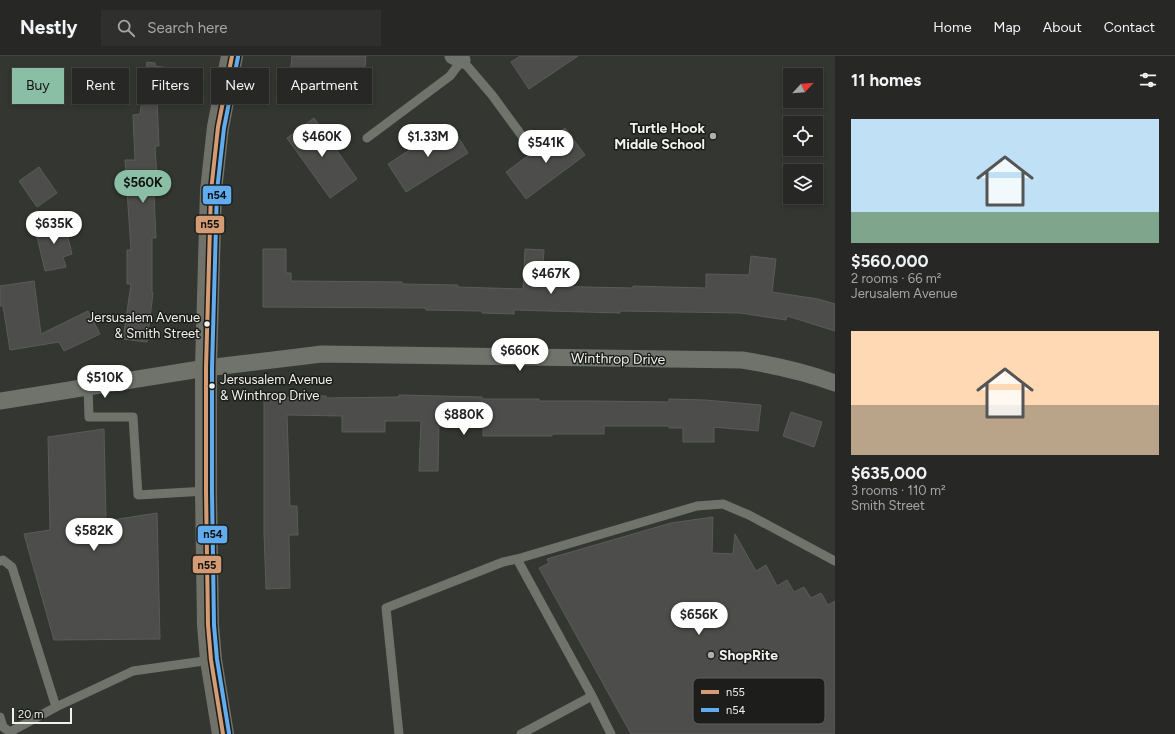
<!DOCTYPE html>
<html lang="en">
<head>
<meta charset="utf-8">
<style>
  :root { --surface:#272825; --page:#2f302d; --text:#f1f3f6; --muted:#a4a6a7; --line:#434442; --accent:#8abfa5 }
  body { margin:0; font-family:Figtree,sans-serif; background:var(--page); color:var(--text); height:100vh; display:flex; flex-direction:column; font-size:15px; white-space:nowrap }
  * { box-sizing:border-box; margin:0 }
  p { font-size:13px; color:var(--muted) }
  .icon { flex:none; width:22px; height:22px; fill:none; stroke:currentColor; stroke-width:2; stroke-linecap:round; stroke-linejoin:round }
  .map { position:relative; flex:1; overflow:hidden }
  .side { display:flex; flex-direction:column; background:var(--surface); width:340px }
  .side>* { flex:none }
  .guide { position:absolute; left:12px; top:12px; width:380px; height:36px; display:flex; gap:8px }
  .needle { width:26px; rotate:64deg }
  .fabs { position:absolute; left:783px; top:12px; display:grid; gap:8px }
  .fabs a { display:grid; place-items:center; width:40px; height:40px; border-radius:0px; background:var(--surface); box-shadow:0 2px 6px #0003,0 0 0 1px var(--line); font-size:20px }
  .scale { position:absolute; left:12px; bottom:10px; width:60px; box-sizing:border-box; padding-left:4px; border:2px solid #f0f2ed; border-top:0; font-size:11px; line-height:14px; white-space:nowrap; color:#f0f2ed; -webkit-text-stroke:3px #1d1e1b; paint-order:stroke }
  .price { position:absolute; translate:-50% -34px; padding:0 9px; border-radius:14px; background:#fff; color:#222; font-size:13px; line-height:26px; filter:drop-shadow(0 1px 2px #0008) }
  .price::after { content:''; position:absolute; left:50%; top:24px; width:12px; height:9px; margin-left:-6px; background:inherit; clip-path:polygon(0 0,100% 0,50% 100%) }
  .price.active { background:var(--accent); color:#111 }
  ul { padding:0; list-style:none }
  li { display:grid; align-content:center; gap:8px; height:212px; padding:0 16px }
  li span { display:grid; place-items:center; height:124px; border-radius:0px; color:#555 }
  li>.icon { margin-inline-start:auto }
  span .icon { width:72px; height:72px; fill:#fffc; stroke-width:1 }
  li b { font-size:17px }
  h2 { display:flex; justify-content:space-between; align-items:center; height:48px; padding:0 16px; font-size:17px }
  .pill { padding:0 14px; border-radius:0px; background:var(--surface); box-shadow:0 2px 6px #0003,0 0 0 1px var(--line); font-size:14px; line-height:36px }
  .pill.active { background:var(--accent); color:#111 }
  header { display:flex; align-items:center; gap:24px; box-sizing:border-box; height:56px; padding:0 20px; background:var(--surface); border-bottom:1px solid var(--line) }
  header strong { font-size:19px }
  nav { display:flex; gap:22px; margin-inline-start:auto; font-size:14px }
  .search { width:280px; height:36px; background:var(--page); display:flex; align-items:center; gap:10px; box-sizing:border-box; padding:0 14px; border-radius:0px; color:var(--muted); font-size:15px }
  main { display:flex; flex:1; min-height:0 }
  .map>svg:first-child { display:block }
</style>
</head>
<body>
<header>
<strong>Nestly</strong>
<div class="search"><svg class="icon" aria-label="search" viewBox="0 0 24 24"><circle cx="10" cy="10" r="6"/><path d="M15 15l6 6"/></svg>Search here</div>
<nav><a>Home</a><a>Map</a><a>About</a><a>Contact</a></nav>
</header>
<main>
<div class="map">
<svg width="835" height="678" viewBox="0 0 835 678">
  <rect width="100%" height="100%" fill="#343631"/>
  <!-- building -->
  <path fill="#4d4e4b" stroke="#5a5c58" d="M292,0H366L363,34L289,26Z
    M520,0H578L529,33L511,6Z
    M147,6L155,7V10L169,12L165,46L157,44L159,90H155L158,139H154L156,182H152V237H153L147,286L123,283L131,228H127V194H131L125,104H135L133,59L140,58Z
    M314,62L357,123L330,142L287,82Z
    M450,68L468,97L406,136L388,108Z
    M565,72L585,99L526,143L506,116Z
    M39,111L57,137L37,151L19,125Z
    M64,165L72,198L63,201L66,211L45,215L35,172Z
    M263,193H286V217H291V225L402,226V228L458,229V231L523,233L525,193L544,194L542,230L633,232V230L706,232V218L749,219L751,200L776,203L772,236L818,243L835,248V275L787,260L786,264L740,257L620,255V257L514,254V258L482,257V255L426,254V252L263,251Z
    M34,225L41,278L88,255L100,278L64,295L59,286L10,294L3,250H0V230Z
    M399,339L482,341V343H539V345H592L669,346V343L705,344L761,349L758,375L714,371V386H683V372H669V370H604V378H552V380H483V366H439L438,415H419L421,365H385V376H342V360L287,359L290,450H297L298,479H289L290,532L266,533L264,476V342L307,341V340H326V342L399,341Z
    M791,356L822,366L814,391L783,380Z
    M104,373L106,465L157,457L160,583L54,584L24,478L50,474L48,381Z
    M713,461L712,497L733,498L735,478L756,515L766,509L777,530L787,524L794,536L804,531L811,542L821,537L828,549L835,545V678H631L539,512L549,507L547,503L671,467Z"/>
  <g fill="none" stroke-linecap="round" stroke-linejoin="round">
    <!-- lane -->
    <path stroke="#70726c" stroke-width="9" d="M462,4L492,39L525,84
      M367,82L450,20L462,4L464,1
      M88,331L89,361H133L138,439L206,435
      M517,503L592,640L611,678
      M0,505L3,504L12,511L56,651
      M0,661L3,671L10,676L56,651L133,615L211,604
      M399,678L386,552L503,506L517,503L697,450L723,448L749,459L835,505
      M521,678L592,640"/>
    <!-- street -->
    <path stroke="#70726c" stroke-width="17" d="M453,0L462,4
      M0,345L206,312L322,298L742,304C773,309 805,316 835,327"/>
    <!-- primary -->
    <path stroke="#70726a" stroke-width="22" d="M223,678L211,604L208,569L206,435V312L211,135L218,71L232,0"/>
    <!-- bus-1 casing -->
    <g stroke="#1d1e1b" stroke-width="7">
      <path id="bus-1" d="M223,678L211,604L208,569L206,435V312L211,135L218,71L232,0"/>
    </g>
    <!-- bus-2 casing -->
    <g stroke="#1d1e1b" stroke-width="7">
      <path id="bus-2" d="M229,677L217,603L214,569L212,435V312L217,135L224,72L238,1"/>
    </g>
    <!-- bus-1 -->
    <use href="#bus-1" stroke="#d39c74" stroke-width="4"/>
    <!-- bus-2 -->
    <use href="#bus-2" stroke="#60acee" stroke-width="4"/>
  </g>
  <!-- markers -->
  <g fill="#aeb0ab" stroke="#1d1e1b" stroke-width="1.5">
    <circle cx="713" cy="80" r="4"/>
    <circle cx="711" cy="599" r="4"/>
  </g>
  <g fill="#f0f2ed" stroke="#1d1e1b" stroke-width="1.5">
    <circle cx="207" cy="268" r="3.5"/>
    <circle cx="212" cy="330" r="3.5"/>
  </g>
  <g text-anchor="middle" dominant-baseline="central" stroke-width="3" stroke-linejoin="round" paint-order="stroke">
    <!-- bus labels -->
    <g font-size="13" fill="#f0f2ed" stroke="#1d1e1b" text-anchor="end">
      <text x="200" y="261">Jersusalem Avenue<tspan x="200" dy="16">&amp; Smith Street</tspan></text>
      <text x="220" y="323" text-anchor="start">Jersusalem Avenue<tspan x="220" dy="16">&amp; Winthrop Drive</tspan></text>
    </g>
    <!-- poi labels -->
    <g font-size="14" font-weight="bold" fill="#f0f2ed" stroke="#1d1e1b" text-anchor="end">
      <text x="705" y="72">Turtle Hook<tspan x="705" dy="16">Middle School</tspan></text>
      <text x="719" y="599" text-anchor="start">ShopRite</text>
    </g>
    <!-- street labels -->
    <g font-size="14" fill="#f0f2ed" stroke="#1d1e1b">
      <text transform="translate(618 303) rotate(1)">Winthrop Drive</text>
    </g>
  </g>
  <!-- legend -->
  <rect x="693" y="622" width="132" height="46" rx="6" fill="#1d1e1b" stroke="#5c5e5a" stroke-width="1"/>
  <rect x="701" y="634" width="18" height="4" fill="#d39c74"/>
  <rect x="701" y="652" width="18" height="4" fill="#60acee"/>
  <g font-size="11" fill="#f0f2ed">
    <text x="726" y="640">n55</text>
    <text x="726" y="658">n54</text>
  </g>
  <g stroke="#1d1e1b" stroke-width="1.5">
    <rect x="202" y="129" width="30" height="20" rx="4" fill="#60acee"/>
    <rect x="195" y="159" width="30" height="19" rx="4" fill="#d39c74"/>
    <rect x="197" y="469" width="31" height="19" rx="4" fill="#60acee"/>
    <rect x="192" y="499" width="30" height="19" rx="4" fill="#d39c74"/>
  </g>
  <g font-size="11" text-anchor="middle" font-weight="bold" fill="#111">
    <text x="217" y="143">n54</text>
    <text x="210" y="172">n55</text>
    <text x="213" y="482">n54</text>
    <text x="207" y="513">n55</text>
  </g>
</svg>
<div class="fabs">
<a><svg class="needle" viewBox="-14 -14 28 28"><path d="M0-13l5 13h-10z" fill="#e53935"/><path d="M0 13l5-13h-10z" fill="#a4a6a7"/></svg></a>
<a><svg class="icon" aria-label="locate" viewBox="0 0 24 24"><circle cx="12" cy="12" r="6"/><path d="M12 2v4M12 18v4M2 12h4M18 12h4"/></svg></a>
<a><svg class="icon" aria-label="layers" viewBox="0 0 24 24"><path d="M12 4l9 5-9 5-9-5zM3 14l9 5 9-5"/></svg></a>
</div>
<div class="scale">20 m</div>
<b class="price" style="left:322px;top:102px">$460K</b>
<b class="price" style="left:428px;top:102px">$1.33M</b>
<b class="price" style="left:546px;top:108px">$541K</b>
<b class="price active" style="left:143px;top:148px">$560K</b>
<b class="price" style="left:54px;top:189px">$635K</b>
<b class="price" style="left:551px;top:239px">$467K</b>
<b class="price" style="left:520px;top:316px">$660K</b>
<b class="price" style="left:105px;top:343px">$510K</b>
<b class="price" style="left:464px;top:380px">$880K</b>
<b class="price" style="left:94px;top:496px">$582K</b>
<b class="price" style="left:699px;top:580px">$656K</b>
<div class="guide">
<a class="pill active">Buy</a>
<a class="pill">Rent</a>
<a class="pill">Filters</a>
<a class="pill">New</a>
<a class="pill">Apartment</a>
</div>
</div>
<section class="side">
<h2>11 homes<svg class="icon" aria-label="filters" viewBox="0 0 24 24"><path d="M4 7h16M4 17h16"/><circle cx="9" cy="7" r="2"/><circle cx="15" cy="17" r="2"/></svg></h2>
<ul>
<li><span style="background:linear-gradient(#bfe0f5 75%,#7fa58c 0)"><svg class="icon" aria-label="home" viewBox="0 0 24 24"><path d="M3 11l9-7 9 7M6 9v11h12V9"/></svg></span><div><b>$560,000</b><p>2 rooms · 66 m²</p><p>Jerusalem Avenue</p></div></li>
<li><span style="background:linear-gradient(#ffd9b3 60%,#b9a48a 0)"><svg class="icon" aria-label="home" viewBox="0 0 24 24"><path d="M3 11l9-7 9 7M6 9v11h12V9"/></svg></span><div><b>$635,000</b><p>3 rooms · 110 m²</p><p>Smith Street</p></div></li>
</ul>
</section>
</main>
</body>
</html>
